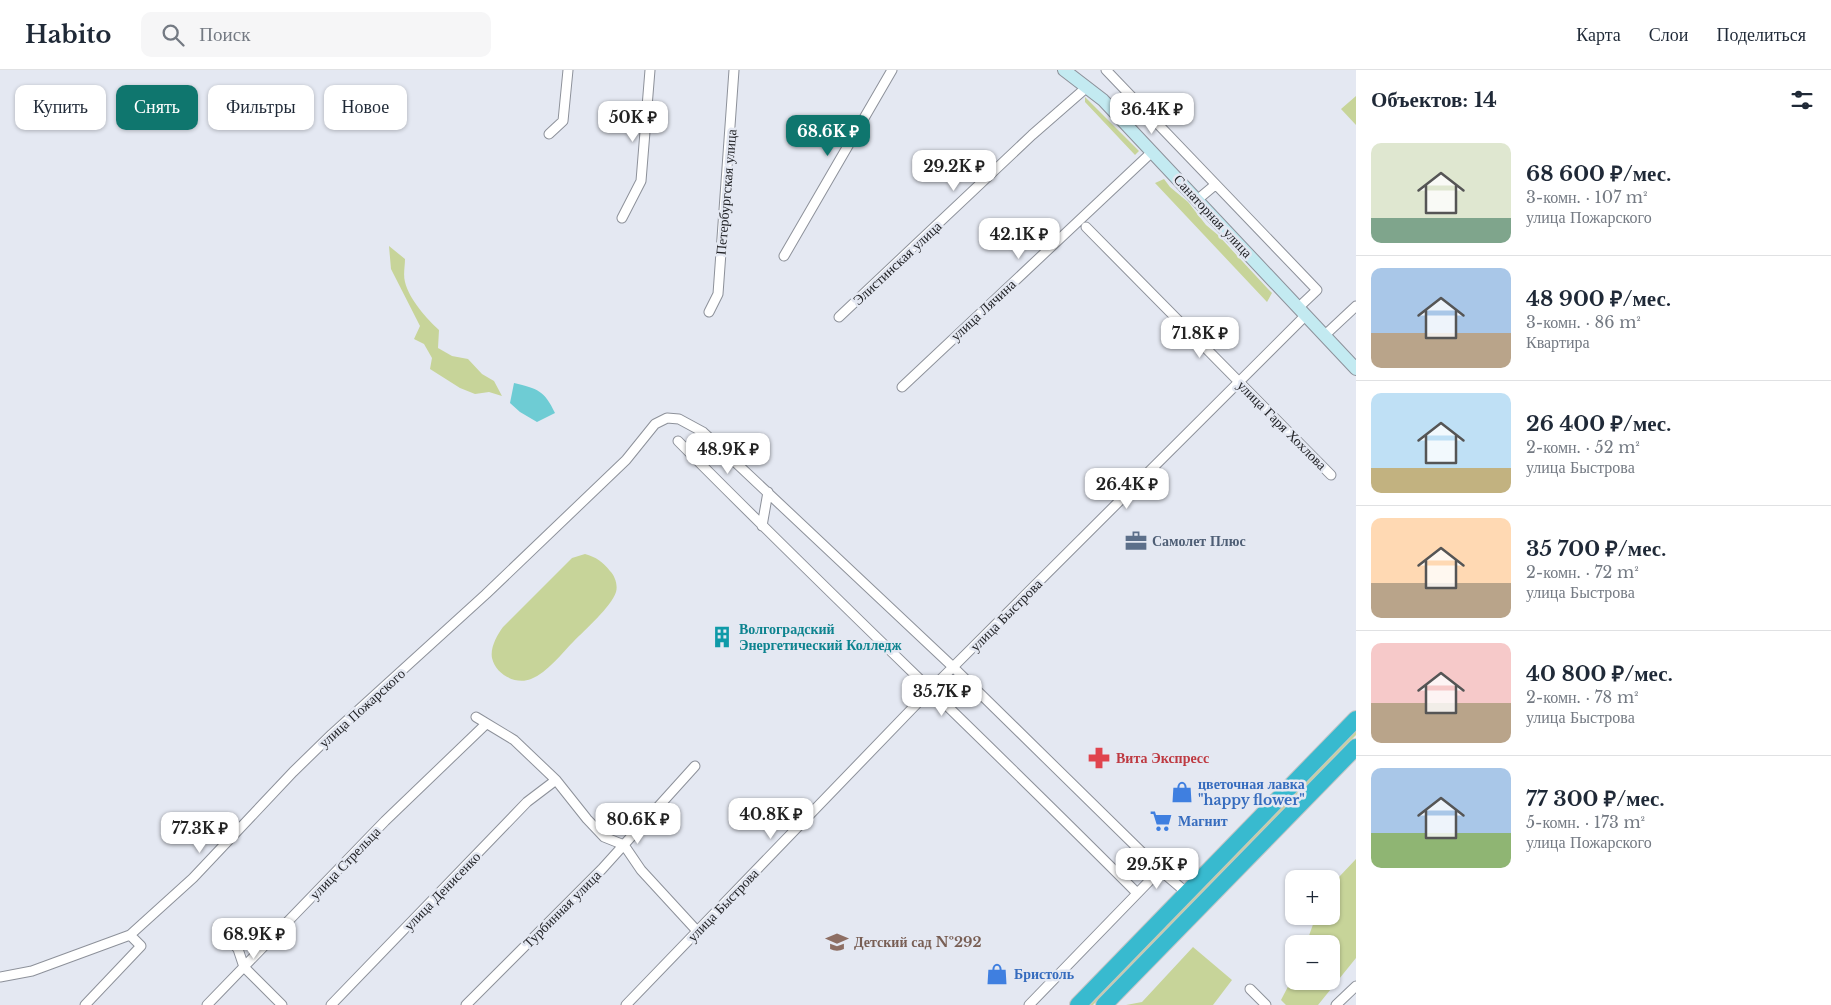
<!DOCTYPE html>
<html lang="ru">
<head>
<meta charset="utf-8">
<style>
  :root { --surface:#fff; --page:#f6f6f7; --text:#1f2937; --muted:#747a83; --line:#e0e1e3; --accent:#0f766e }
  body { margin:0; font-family:"Libre Baskerville",serif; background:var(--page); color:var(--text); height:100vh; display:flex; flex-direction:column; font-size:19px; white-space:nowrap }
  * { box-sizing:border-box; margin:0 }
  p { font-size:16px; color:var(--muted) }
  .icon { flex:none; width:28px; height:28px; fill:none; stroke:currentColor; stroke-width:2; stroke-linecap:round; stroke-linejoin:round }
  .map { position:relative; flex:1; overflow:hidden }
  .side { display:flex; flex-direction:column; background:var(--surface); width:475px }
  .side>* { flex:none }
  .top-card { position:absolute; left:15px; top:15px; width:475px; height:45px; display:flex; gap:10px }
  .controls { position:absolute; left:1285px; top:800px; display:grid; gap:10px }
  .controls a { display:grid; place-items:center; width:55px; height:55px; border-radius:10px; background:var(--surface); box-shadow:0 1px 4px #0004; font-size:25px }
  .price { position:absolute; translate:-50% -42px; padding:0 11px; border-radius:10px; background:#fff; color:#222; font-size:16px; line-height:32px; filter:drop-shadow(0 1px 2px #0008) }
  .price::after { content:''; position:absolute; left:50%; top:30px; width:15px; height:11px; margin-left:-8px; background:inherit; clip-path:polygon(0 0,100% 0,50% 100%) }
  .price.on { background:var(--accent); color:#fff }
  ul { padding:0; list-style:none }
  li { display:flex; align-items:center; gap:15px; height:125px; padding:0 15px }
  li+li { border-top:1px solid var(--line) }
  li span { display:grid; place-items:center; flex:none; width:140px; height:100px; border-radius:10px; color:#555 }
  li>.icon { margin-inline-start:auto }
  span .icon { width:60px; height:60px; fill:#fffc; stroke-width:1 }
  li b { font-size:21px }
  h2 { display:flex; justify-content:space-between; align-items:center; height:60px; padding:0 15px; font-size:21px }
  .chip { padding:0 18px; border-radius:10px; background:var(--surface); box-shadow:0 1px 4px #0004; font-size:18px; line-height:45px }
  .chip.on { background:var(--accent); color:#fff }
  header { display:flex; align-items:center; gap:30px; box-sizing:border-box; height:70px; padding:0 25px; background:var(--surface); border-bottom:1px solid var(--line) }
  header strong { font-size:24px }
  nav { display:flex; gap:28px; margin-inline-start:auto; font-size:18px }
  .search { width:350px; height:45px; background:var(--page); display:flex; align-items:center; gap:12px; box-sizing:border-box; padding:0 18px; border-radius:10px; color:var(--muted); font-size:19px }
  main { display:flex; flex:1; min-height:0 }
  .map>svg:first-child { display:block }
</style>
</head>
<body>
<header>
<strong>Habito</strong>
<div class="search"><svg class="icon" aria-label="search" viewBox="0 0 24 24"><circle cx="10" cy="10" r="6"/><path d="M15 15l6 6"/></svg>Поиск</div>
<nav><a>Карта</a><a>Слои</a><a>Поделиться</a></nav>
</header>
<main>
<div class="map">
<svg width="1356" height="935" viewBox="0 0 1356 935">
  <rect width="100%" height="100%" fill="#e4e8f2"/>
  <!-- green -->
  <path fill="#c7d499" d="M1356,26V55L1341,39Z
    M1085,27L1139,81L1135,85L1085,32Z
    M1164,109L1170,117L1188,132L1206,155L1218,165L1268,219L1272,223L1267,232L1155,113Z
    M389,176L405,189C405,196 403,205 405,212C409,229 427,249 439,260L438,278L452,286L468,289L482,304L494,311L502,326L489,322L475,324L460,318L430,299L432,288L424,274L414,269L420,256L391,199Z
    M585,484C596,487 603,492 610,501C615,506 618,515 616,522C611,537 585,560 574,571C561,584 548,602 531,609C516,615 496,605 492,588C490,578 497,565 503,557L572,488Z
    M1356,656V665L1093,935H1085Z
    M1356,789V888L1318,935H1286L1281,930L1294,905V911H1331V874H1306L1316,846H1331V819L1339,807Z
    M1193,877L1232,910L1213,935H1126L1142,932Z"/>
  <!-- water -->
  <path fill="#6eccd4" d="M514,313C538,319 544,320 555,343L537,352L520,342L510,333Z"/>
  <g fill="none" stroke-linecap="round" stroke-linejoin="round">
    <!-- street casing -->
    <g stroke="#8d919a" stroke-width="11">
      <path id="street" d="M1106,0L1317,220L1299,237
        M549,64L563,51L568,0
        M1197,130L1215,115
        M622,148L641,111L650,0
        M1086,157L1331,405
        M784,186L892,0
        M709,242L718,224L734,0
        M839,247L1032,65L1087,17
        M1325,265L1356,236
        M902,317L1152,82
        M678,371C829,524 986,671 1137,823
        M762,456L768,422
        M476,647L514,670L556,710L587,749L604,767L624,775L641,800L698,862
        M218,856L238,879L244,897L282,935
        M0,907L32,901L130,865
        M1250,919L1266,935
        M85,935L141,876L130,865L193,808L293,702L332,664L486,524L626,390L655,354L667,348L679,349L703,362L717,375L953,597L1160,800L1187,823
        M207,935L385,751L486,654
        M331,935L527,732L556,710
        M466,935L602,799L695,696
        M626,935L931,619L1306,245
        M1029,935L1160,800
        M1336,935L1356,916"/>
    </g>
    <!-- secondary casing -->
    <g stroke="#8d919a" stroke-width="14">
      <path id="secondary" d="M1064,0L1103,30L1356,299"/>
    </g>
    <!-- highway casing -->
    <g stroke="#c4c5c6" stroke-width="18">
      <path id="highway" d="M1078,935L1356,649
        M1104,935L1356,677"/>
    </g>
    <!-- street -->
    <use href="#street" stroke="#fff" stroke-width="9"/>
    <!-- secondary -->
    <use href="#secondary" stroke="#c3eaf1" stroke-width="12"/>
    <!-- highway -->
    <use href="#highway" stroke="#38bacf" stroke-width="16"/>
  </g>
  <!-- icons -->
  <defs>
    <g id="office-bare" transform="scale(1.725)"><path d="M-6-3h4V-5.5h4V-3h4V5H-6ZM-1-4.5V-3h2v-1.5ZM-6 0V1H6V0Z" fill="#5c6f8a" stroke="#e4e8f2" stroke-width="2.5" paint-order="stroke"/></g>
    <g id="building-bare" transform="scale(1.725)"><path d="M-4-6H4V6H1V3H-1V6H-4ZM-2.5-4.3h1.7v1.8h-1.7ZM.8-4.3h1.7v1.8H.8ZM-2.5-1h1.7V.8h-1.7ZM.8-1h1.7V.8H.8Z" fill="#0f9aa8" stroke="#e4e8f2" stroke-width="2.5" paint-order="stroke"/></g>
    <g id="pharmacy-bare" transform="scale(1.725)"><path d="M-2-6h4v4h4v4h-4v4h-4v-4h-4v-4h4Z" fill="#e0444e" stroke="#e4e8f2" stroke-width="2.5" paint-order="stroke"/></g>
    <g id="shop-bare" transform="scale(1.725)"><path d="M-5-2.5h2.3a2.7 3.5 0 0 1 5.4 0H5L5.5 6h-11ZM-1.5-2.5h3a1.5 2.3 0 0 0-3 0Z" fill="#3f7fe0" stroke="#e4e8f2" stroke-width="2.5" paint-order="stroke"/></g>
    <g id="supermarket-bare" transform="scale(1.725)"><path d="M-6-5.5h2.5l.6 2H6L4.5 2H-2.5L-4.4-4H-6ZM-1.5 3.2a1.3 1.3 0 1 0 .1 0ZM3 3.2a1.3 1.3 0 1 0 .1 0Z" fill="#3f7fe0" stroke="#e4e8f2" stroke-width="2.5" paint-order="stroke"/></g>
    <g id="school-bare" transform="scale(1.725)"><path d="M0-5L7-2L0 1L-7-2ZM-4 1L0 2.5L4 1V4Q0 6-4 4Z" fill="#8d6e63" stroke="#e4e8f2" stroke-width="2.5" paint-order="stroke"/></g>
  </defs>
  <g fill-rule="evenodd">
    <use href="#office-bare" x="1136" y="471"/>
    <use href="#building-bare" x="722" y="567"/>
    <use href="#pharmacy-bare" x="1099" y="688"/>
    <use href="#shop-bare" x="1182" y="722"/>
    <use href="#supermarket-bare" x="1161" y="751"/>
    <use href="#school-bare" x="837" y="872"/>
    <use href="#shop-bare" x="997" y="904"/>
  </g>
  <g text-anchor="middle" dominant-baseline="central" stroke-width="5" stroke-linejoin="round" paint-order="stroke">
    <!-- street labels -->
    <g font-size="14" fill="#1e1f23" stroke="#e4e8f2">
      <text transform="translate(726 122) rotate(-85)">Петербургская улица</text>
      <text transform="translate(1213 146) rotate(47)">Санаторная улица</text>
      <text transform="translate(897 193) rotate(-43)">Элистинская улица</text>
      <text transform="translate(983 240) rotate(-43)">улица Лячина</text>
      <text transform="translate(1282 355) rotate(45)">улица Гаря Хохлова</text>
      <text transform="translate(1006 545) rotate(-45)">улица Быстрова</text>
      <text transform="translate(362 638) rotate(-42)">улица Пожарского</text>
      <text transform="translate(345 793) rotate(-46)">улица Стрельца</text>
      <text transform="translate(442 821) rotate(-46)">улица Денисенко</text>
      <text transform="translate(723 835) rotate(-46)">улица Быстрова</text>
      <text transform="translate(562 839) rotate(-45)">Турбинная улица</text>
    </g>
    <!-- service labels -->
    <g font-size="14" font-weight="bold" fill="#4e5e75" stroke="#e4e8f2" text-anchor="start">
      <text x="1152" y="471">Самолет Плюс</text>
    </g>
    <!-- culture labels -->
    <g font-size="14" font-weight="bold" fill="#0d838f" stroke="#e4e8f2" text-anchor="start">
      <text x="739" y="559">Волгоградский<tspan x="739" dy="16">Энергетический Колледж</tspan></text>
    </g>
    <!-- health labels -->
    <g font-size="14" font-weight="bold" fill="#be3a42" stroke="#e4e8f2" text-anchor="start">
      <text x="1116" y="688">Вита Экспресс</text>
    </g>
    <!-- shop labels -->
    <g font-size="14" font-weight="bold" fill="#366cbe" stroke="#e4e8f2" text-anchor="start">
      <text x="1198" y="714">цветочная лавка<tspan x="1198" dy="16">"happy flower"</tspan></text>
      <text x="1178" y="751">Магнит</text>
      <text x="1014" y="904">Бристоль</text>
    </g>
    <!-- education labels -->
    <g font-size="14" font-weight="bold" fill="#785e54" stroke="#e4e8f2" text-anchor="start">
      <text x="854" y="872">Детский сад №292</text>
    </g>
  </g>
</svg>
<div class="controls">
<a>+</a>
<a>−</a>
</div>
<b class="price" style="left:1152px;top:65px">36.4K ₽</b>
<b class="price" style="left:633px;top:73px">50K ₽</b>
<b class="price on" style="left:828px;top:87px">68.6K ₽</b>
<b class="price" style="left:954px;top:122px">29.2K ₽</b>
<b class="price" style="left:1019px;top:190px">42.1K ₽</b>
<b class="price" style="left:1200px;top:289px">71.8K ₽</b>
<b class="price" style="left:728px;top:405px">48.9K ₽</b>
<b class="price" style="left:1127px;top:440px">26.4K ₽</b>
<b class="price" style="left:942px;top:647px">35.7K ₽</b>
<b class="price" style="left:771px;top:770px">40.8K ₽</b>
<b class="price" style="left:638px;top:775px">80.6K ₽</b>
<b class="price" style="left:200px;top:784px">77.3K ₽</b>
<b class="price" style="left:1157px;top:820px">29.5K ₽</b>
<b class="price" style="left:254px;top:890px">68.9K ₽</b>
<div class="top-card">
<a class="chip">Купить</a>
<a class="chip on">Снять</a>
<a class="chip">Фильтры</a>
<a class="chip">Новое</a>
</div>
</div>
<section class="side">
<h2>Объектов: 14<svg class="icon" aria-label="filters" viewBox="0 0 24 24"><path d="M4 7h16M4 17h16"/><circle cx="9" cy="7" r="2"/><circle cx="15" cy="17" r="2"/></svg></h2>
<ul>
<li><span style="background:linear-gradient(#dfe7d0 75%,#7fa58c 0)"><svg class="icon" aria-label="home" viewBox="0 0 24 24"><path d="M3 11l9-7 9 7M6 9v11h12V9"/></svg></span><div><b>68 600 ₽/мес.</b><p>3-комн. · 107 m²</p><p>улица Пожарского</p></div></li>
<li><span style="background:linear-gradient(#a9c7e8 65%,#b9a48a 0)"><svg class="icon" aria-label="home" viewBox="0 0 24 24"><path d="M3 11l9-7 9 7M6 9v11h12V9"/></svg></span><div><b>48 900 ₽/мес.</b><p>3-комн. · 86 m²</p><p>Квартира</p></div></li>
<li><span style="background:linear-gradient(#bfe0f5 75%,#c2b280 0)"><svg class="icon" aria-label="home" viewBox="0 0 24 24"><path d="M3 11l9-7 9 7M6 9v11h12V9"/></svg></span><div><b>26 400 ₽/мес.</b><p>2-комн. · 52 m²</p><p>улица Быстрова</p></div></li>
<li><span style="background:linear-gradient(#ffd9b3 65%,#b9a48a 0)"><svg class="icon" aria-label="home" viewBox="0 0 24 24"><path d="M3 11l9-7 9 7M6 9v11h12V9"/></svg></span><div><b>35 700 ₽/мес.</b><p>2-комн. · 72 m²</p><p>улица Быстрова</p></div></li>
<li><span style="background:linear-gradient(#f6c9c9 60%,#b9a48a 0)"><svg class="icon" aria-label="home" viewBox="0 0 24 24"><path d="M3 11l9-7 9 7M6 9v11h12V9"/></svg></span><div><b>40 800 ₽/мес.</b><p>2-комн. · 78 m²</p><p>улица Быстрова</p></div></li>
<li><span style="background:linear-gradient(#a9c7e8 65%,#8fb573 0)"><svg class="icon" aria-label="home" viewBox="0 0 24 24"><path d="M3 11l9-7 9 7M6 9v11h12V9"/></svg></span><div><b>77 300 ₽/мес.</b><p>5-комн. · 173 m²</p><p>улица Пожарского</p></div></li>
</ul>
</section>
</main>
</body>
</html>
